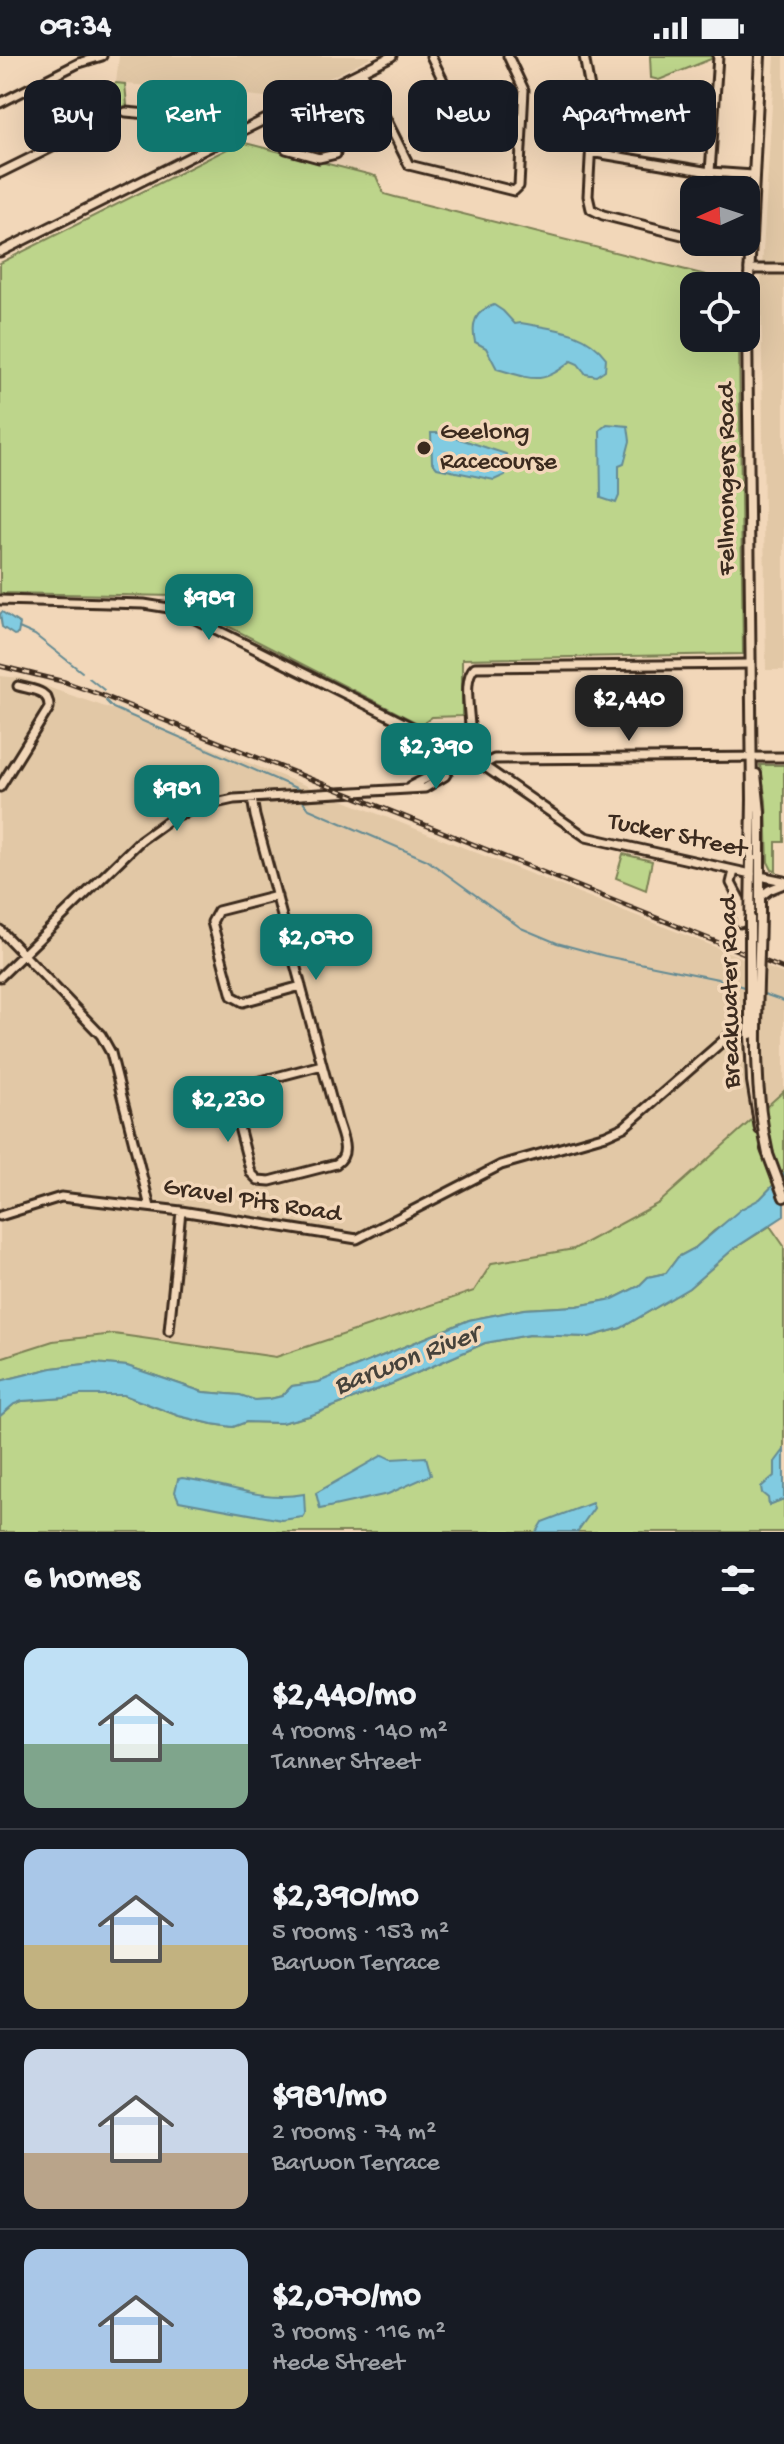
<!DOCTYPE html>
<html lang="en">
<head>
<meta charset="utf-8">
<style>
  :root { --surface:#171b24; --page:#20242c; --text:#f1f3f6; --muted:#9ea1a6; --line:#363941; --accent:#0f766e }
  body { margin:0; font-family:"Gochi Hand",sans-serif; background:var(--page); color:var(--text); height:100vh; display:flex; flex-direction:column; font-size:30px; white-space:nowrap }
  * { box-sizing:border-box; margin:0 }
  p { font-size:26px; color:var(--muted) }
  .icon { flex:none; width:44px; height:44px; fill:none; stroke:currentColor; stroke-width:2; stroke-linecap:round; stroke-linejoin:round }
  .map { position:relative; height:1476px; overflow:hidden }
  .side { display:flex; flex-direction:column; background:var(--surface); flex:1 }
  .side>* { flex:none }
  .guide { position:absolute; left:24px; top:24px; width:736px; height:72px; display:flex; gap:16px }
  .needle { width:52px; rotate:267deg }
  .buttons { position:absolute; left:680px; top:120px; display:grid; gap:16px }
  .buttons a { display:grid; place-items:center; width:80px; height:80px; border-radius:16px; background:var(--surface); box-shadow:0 8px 32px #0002; font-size:40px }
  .price { position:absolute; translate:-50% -68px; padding:0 18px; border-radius:16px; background:var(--accent); color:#fff; font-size:26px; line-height:52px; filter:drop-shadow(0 2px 4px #0008) }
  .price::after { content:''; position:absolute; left:50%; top:48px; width:24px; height:18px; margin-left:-12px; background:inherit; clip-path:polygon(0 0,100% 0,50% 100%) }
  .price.current { background:#222; color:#fff }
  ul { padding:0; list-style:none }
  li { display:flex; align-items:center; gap:24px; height:200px; padding:0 24px }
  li+li { border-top:2px solid var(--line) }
  li span { display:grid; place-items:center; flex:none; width:224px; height:160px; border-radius:16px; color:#555 }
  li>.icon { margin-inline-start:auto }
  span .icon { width:96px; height:96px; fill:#fffc; stroke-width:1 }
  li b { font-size:34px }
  h2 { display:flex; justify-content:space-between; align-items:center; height:96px; padding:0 24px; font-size:34px }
  .pill { padding:0 28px; border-radius:16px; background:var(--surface); box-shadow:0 8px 32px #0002; font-size:28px; line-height:72px }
  .pill.current { background:var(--accent); color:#fff }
  .status { display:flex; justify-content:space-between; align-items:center; height:56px; padding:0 40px; background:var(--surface); direction:ltr }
  .status svg { height:22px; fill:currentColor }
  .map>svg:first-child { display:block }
</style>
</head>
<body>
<div class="status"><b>09:34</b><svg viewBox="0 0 49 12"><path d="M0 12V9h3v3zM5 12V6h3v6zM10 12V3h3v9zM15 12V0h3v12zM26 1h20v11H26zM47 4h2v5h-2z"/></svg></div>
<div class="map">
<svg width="784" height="1476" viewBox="0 0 784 1476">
  <rect width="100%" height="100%" fill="#f2d7b9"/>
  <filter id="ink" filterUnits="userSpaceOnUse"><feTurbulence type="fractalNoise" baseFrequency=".0125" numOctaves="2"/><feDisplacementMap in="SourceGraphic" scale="16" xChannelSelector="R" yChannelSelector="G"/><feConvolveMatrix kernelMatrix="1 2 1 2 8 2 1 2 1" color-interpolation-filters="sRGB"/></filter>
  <g filter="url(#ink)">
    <!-- built -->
    <path fill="#e2c8a6" d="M119,0H373L288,43L116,27Z
      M775,0H784V614H766L761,228Z
      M0,620L21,622L117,655L784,918V1035L659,1147L574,1194L492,1207L475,1234L276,1301L114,1278L53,1285L0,1302Z"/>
    <!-- green -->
    <path fill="#bdd58b" stroke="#7c8054" stroke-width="2" d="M650,0H712L711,3L659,24L651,22Z
      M116,27L125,28L127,49L105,58L95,37Z
      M241,86L376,120L384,138L395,141L738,227V230H694V282H739L743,598L462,603V660L432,661L421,669L183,547L177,540L0,537V207Z
      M760,709H784V786H776V815L772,814L768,806L766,745Z
      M623,798L652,805L646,834L616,822Z
      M784,1035V1118L760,1143L714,1175L695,1192L678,1201L666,1217L648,1221L639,1230L613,1243L577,1250L524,1253L469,1264L319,1326L292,1330L282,1340L270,1343L254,1344L239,1339L203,1336L127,1310L93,1307L52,1312L0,1325V1302L53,1285L114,1278L276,1301L474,1235L492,1207L574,1193L659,1147Z
      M770,1170L784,1190V1476H0V1360L14,1348L22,1345L65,1342L80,1339H124L179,1360L212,1368L233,1371L246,1366L281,1367L309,1360L394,1327L485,1287L529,1279L589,1281L621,1272L689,1232L732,1194Z"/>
    <!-- water -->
    <path fill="#81cbe1" stroke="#658b93" stroke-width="2" d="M494,249L503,255L515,268L521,267C553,273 585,274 606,302L605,314L596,320L586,318L578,308L571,305C542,330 532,323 497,313L486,292L475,286C471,267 475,255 494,249Z
      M607,368L628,370L630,385L624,408L619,410V440L616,447L601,442L600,374Z
      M431,377H442L506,398L508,410L505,419L494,424L437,412L432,406Z
      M2,556L20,568L18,578L14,579L2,571L0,558Z
      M784,1118V1160L732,1194L689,1232L621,1272L589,1281L529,1279L485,1287L394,1327L309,1360L281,1367L246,1366L233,1371L212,1368L179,1360L124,1339H80L65,1342L22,1345L14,1348L0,1360V1325L52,1312L93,1307L127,1310L203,1336L240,1339L255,1344L270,1343L282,1340L292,1330L319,1326L469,1264L524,1253L577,1250L613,1243L639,1230L648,1221L666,1217L678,1201L695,1192L741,1153L760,1143Z
      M784,1394V1443L769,1449L768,1442L762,1437L761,1431L775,1419V1406Z
      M383,1399L391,1403L426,1401L431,1419L388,1438L320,1453L316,1437Z
      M182,1422C224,1427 259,1446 304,1438L305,1458L303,1461L282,1464L179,1445L175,1436L178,1423Z
      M592,1447L594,1452L577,1476H536L542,1466Z"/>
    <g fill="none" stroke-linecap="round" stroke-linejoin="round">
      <!-- stream -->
      <path stroke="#658b93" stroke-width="2" d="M19,572L35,579L82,616
        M89,622L104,634
        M106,645L113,652L298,733
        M302,744L309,753L427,804L521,872L557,887L605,900L718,923L747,932
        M761,937L784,945"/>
      <!-- minor casing -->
      <g stroke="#3b2a1e" stroke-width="13">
        <path id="minor" d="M431,0L458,55
          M584,0L593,49L588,140L591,153L603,159L694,182
          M362,15L409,109L514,135L519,130L524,34L508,0
          M593,41L650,33
          M0,47L79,7L102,0
          M126,56L191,62L206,71L215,89
          M277,57L286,93L319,102L336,98
          M590,96L710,116L753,119
          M710,116L718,0
          M0,117L115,60
          M710,186L750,188
          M0,196L392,0
          M749,213H784
          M0,544L144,548L175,553L468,699L586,781L751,818
          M425,682L460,700
          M468,699C477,678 458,625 475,611L750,608
          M481,710L494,703L784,701
          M411,730L429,721L453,696
          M0,731L49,652C50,634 32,634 18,630
          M252,742L255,760L337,1064C341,1079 352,1098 336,1108L270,1125L258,1124L251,1117L232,1044L234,1036L242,1030L322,1009
          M734,815L731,827L740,844V867
          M760,820L784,825
          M277,840L218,855L212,866L232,940L243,946L301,930
          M760,841L769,834L784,828
          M0,874L101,979L111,997L150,1151
          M0,921L141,784L173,761L202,750L234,743L425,732L445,720L460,695
          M0,1160L61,1141L181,1155L357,1183L501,1109L606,1079L624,1071L732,977
          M169,1275L181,1155"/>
      </g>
      <!-- major casing -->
      <g stroke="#3b2a1e" stroke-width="14">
        <path id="major" d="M756,718L760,756V857
          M750,862L752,743L747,263L760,0
          M750,978L752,1025L760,1073
          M766,1093L784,1141"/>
      </g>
      <!-- minor -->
      <use href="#minor" stroke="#f2d7b9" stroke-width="7"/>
      <!-- major -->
      <use href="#major" stroke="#f2d7b9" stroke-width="8"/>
      <!-- rail casing -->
      <g stroke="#3b2a1e" stroke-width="5">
        <path id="rail" d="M0,610L65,626L104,640L784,913"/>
      </g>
      <!-- rail -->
      <use href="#rail" stroke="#f2d7b9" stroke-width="2" stroke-dasharray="6" stroke-linecap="butt"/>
      <!-- major-bridge casing -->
      <g stroke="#3b2a1e" stroke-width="14" stroke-linecap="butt">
        <path id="major-bridge" d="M760,857C759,938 750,1019 768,1098
          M750,978V862"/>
      </g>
      <!-- major-bridge -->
      <use href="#major-bridge" stroke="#f2d7b9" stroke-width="8"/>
    </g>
  </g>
  <!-- markers -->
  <circle fill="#3b2a1e" stroke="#f2d7b9" stroke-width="3" cx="424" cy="392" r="8"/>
  <g text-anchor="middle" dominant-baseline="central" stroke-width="7" stroke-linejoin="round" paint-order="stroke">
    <!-- poi labels -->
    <g font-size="26" fill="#3b2a1e" stroke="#f2d7b9" text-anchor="start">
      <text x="440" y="377">Geelong<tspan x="440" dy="30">Racecourse</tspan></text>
    </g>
    <!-- street labels -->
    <g font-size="26" fill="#3b2a1e" stroke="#f2d7b9">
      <text transform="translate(728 423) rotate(-90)">Fellmongers Road</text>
      <text transform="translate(677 781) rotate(12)">Tucker Street</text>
      <text transform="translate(732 936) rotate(-91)">Breakwater Road</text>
      <text transform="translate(252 1146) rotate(9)">Gravel Pits Road</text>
    </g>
    <!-- water labels -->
    <g font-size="28" font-style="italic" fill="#46423b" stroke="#f2d7b9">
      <text transform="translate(407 1305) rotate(-21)">Barwon River</text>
    </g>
  </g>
</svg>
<div class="buttons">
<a><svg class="needle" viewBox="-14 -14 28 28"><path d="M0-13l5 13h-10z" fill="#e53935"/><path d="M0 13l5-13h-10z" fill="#9ea1a6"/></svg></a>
<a><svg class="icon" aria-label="locate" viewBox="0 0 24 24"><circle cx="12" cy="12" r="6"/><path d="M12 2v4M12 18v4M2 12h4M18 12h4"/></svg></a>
</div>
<b class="price" style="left:209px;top:586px">$989</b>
<b class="price current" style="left:629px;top:687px">$2,440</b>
<b class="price" style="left:436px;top:735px">$2,390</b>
<b class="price" style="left:177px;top:777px">$981</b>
<b class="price" style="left:316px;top:926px">$2,070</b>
<b class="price" style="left:228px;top:1088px">$2,230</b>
<div class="guide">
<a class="pill">Buy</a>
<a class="pill current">Rent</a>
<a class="pill">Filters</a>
<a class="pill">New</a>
<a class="pill">Apartment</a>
</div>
</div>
<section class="side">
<h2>6 homes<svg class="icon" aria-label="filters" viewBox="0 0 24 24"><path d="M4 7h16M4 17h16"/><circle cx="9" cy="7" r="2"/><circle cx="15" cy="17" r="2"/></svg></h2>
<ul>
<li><span style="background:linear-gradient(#bfe0f5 60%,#7fa58c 0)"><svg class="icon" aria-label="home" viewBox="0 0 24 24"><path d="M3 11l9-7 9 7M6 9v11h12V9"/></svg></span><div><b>$2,440/mo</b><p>4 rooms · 140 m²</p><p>Tanner Street</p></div></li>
<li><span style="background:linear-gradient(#a9c7e8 60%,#c2b280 0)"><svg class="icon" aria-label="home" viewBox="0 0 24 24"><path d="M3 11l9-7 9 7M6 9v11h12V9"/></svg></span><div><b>$2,390/mo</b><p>5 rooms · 153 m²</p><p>Barwon Terrace</p></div></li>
<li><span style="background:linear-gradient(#c9d6e8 65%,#b9a48a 0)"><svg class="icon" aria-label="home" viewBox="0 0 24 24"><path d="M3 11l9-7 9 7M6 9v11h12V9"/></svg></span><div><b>$981/mo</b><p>2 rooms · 74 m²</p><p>Barwon Terrace</p></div></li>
<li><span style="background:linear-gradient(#a9c7e8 75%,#c2b280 0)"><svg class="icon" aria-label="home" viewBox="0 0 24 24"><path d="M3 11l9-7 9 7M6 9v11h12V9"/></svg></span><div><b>$2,070/mo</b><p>3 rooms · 116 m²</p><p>Hede Street</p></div></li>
</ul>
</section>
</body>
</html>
